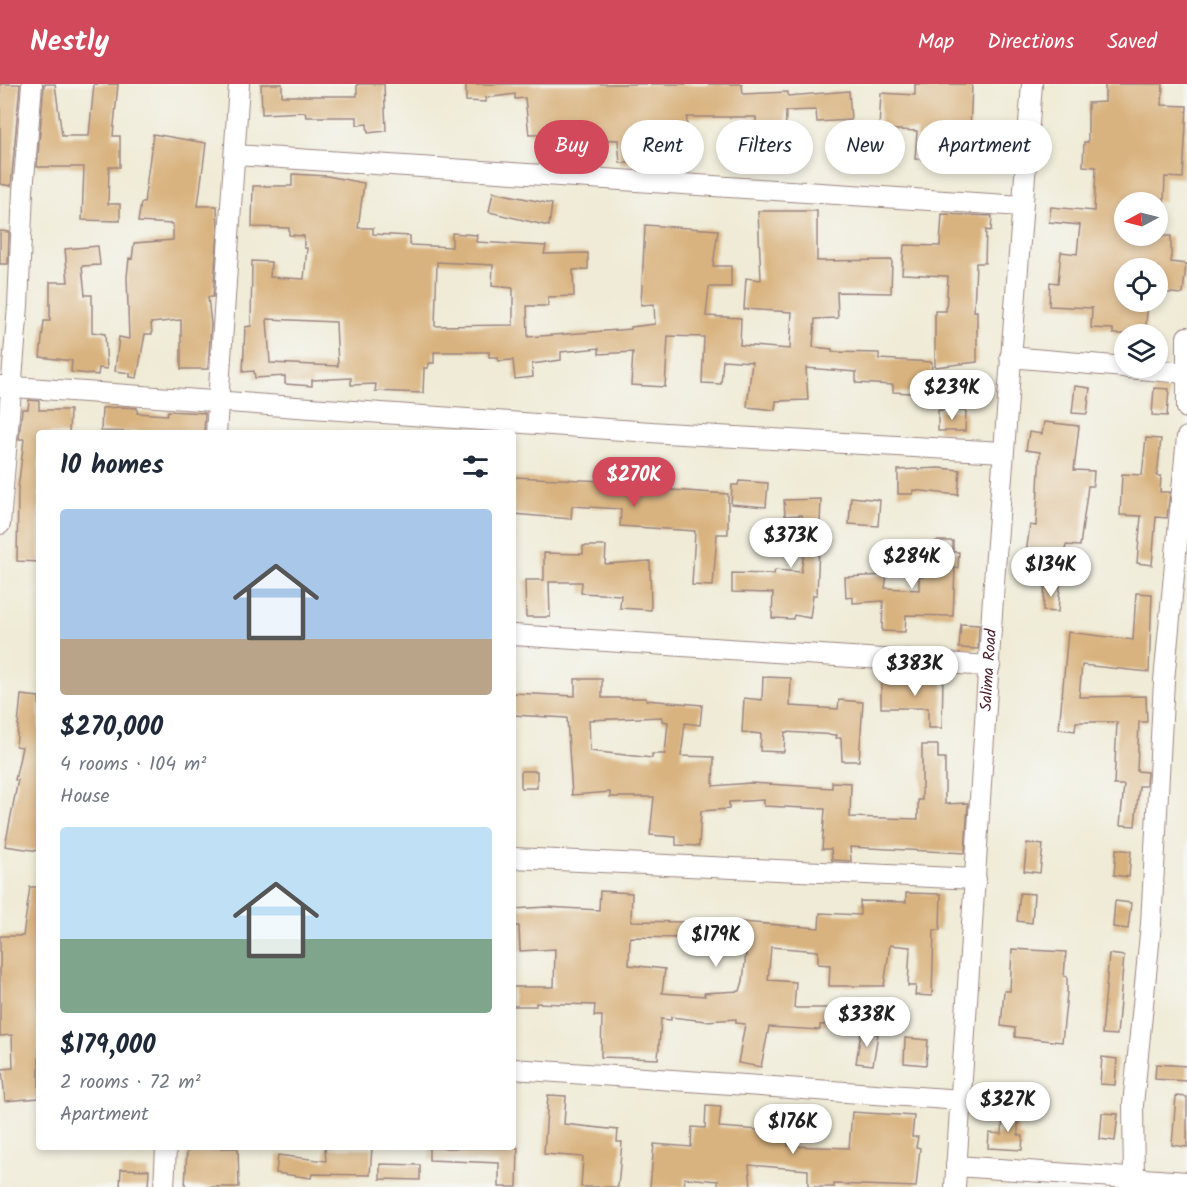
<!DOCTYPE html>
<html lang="en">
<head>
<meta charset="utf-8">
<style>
  :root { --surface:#fff; --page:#f6f6f7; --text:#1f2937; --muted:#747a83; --accent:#d1495b }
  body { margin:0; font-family:Kalam,sans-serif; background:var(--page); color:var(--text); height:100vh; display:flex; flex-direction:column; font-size:22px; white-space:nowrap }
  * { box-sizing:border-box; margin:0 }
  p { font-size:20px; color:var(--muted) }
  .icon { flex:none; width:33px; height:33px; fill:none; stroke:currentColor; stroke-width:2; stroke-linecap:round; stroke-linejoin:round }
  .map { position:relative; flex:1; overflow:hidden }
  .sheet { position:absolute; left:36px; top:346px; width:480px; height:720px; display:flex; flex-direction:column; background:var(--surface); border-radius:6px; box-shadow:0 3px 9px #0003 }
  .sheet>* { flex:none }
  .banner { position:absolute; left:534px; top:36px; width:562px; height:54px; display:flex; gap:12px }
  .needle { width:39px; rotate:263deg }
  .controls { position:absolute; left:1114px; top:108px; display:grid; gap:12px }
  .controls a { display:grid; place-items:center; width:54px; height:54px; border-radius:50%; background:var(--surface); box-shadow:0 3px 9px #0003; font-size:30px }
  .price { position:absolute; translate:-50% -51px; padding:0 14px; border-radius:21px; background:#fff; color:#222; font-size:20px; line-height:39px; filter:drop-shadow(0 2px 3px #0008) }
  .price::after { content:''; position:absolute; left:50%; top:36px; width:18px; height:14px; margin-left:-9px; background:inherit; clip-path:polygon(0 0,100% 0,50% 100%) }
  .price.on { background:var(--accent); color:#fff }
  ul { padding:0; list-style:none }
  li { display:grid; align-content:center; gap:12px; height:318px; padding:0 24px }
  li span { display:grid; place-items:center; height:186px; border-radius:6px; color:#555 }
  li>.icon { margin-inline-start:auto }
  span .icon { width:108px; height:108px; fill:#fffc; stroke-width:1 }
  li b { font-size:26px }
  h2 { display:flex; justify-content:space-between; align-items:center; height:72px; padding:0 24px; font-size:26px }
  .tag { padding:0 21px; border-radius:27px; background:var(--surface); box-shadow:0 3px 9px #0003; font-size:21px; line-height:54px }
  .tag.on { background:var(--accent); color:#fff }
  header { display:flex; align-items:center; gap:36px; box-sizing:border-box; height:84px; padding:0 30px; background:var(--accent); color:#fff }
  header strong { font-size:28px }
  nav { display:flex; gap:33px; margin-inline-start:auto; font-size:21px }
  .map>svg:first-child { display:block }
</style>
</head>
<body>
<header>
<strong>Nestly</strong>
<nav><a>Map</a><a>Directions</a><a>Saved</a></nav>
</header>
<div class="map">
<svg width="1187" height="1103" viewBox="0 0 1187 1103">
  <rect width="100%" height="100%" fill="#f6f6f2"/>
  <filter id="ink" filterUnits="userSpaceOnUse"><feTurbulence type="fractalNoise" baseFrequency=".0167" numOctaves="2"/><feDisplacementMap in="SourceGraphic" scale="12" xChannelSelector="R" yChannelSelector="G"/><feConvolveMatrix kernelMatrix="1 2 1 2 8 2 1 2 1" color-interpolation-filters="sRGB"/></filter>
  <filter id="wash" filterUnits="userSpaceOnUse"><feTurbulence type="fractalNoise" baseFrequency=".008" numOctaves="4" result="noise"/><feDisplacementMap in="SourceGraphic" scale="24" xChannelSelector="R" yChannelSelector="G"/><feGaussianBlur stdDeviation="1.35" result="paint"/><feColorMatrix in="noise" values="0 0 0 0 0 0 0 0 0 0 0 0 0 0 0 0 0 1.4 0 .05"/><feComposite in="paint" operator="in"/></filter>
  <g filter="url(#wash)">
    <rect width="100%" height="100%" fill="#efebd6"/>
    <g id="blocks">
      <!-- building -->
      <path fill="#d9b37f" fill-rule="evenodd" d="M0,0H20L11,102L0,100Z
        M44,0H55L62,52H89L94,0H118L113,52H120V83H109L108,120H120V137L82,136L84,83H37Z
        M261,0H282V12H357V0H384L386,47L368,49L367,40L357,41V33H306L305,28L262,30Z
        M466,0H742L743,10L788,8V12L849,7L851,36L817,38L816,26L786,27L785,70H776V78L761,77V67H756V33H687L685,74L641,72L642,79H620L618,56L589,55V59H563L564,50L529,51L525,14L515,15V10L486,14V18L466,17Z
        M915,0H972L970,47H980V80L915,75L917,47L879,45L881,9L915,11Z
        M1105,0H1163L1162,21L1187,22L1183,94L1165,93L1164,118H1125V152H1171V178L1186,180L1183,210L1158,208V184H1125V218H1148L1145,250H1113V245L1091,244L1092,224L1049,222L1050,198L1058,199L1061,168L1077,170L1080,141L1049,138L1051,123L1094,127L1096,83L1083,82L1084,58H1088V19L1105,18Z
        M153,50L206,59L198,122H217L218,144L213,213H208L211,240L208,285H181V236L151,239L152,250H145L137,294L130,293V289L115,287L119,253L129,255L127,193L129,174L132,175L134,159L173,156V140L138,138L141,119H144Z
        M292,90L327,92L364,99L358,144H373V150L410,152V161L452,163V149L477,151L476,158L546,162L544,170L588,169V185L573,186L574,212L548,213V222H527L528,253L631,245V243L655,240L654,220L641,221L645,141L718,146L713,182H731V203H709L706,232L741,234L740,261L790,265L792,228L744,225L746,194L761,196L758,127H817V177L892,176L891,209L837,208L838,234L815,235L813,263L832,265V268L879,269V275L932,278L930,310L893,308V301L856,299V288L806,284L808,316L776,317L775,326L747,323L752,278L723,276L721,300L702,299L704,253L668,252L665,303L631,301L633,268L599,270V264L561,268V276L532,280L533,293L515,295L513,276L498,277V273H489V268H434V279H429L428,284H424L423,309L375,307L376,300L351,301V294L312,296V302L285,300V292L255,294L254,287L243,288L245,243L251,242L252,177L271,178L270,193L304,195L307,164H304V152L289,151V144L252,143L253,102H292ZM437,178L493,181L492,202L513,204V241L435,242ZM267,235L336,238L338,282L270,279Z
        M493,108L552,120L549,142L489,128Z
        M942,130L992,132L991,147L986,146L985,179H976L974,227H977V278L935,283V227H946L948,192L902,190L904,161L940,162Z
        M0,147L9,148L8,180H0Z
        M98,162L100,181L82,182L85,211H92V248L105,250L107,285L99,284L98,291L71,288L72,277L40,273L44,237H50V198H68L65,165Z
        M1075,302L1090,304L1087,330L1072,329Z
        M1154,304L1169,305L1167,332L1152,331Z
        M29,316L39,317V326H70L69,350H39V478L17,477L18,405L24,355H19L22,325H28Z
        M122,323L137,324V329L167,331L168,327L205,329L204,350L101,347L102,324Z
        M938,326L966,327L965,347H938Z
        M1044,338L1079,342L1074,386L1094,387L1093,402H1088L1080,462L1066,461L1064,474L1026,469L1030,441L1036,442L1040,368L1026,366L1029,348L1042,350Z
        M1146,354L1161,355L1157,392H1161L1160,408H1170L1167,434L1156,433L1152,481L1137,479L1141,432L1120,431L1122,390L1142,391Z
        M630,377L646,378L645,386L659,387L658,405L728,410V450H717L713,502L692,501L695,447L620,442L621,425L572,422L571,435L513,430V393L628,398Z
        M939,384L960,386L958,411L913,406V410H898V386Z
        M739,397L768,399L766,423L731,420L732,401H738Z
        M851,413L880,416L878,442L849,440Z
        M821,415L817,511H813L810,534L794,531L793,535L772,534L773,509L732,508V489L774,490L775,486L801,488L808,444H802V431L785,432L784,416Z
        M936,457H953V468H959L958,484H955L953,532L906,531L905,548L882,547L883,517L853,519V513L846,514L845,493L887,491L885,504L919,506V493H923L924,466L936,467Z
        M583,462H606L605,480L650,477L651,526L620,524L621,511L581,509L582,498H549L550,533H526L525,496H544V469L583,470Z
        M1045,500L1060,502L1058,528L1043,527Z
        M1136,509L1152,510L1149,588L1082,581L1079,613L1146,612L1147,638H1139L1137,687L1147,688L1146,702H1139L1135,742L1120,741L1124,701H1114L1117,638H1076L1075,647L1059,645L1068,548L1133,556Z
        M961,540L979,541L978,565L959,564Z
        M763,593L791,594L790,622L838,625L839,616L863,618L859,677H842L841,654H836L837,651L785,648L784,668L760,667L761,650L742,648L744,614L762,616Z
        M881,594L943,595L942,644H928V624H881Z
        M575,595H602V614H646V616L702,621L700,641L685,639L681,672L714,673L713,702L750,699L832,704V698L851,699L850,733L918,735V716H922V661H938V674H945V720L968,719L965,769L850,763L851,777L832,776L831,765H822L825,725L764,722V716L729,718V725L701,727L699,762L676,761V753L650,751L654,713H610V708L572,711L567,634L513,631V609L575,612ZM662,633V637L668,638L665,670H652V674L590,667L589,636Z
        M21,611L39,613V767L5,762L18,696H15L22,663L16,662Z
        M521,687H537V704H521Z
        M1027,759L1043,761L1040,789L1024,787Z
        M1116,765L1131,767L1129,793L1114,791Z
        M30,803H39V1014L5,1017L2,985L13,984L12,951L0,952V852H23Z
        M600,807L632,809L631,837L686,838L685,854L630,853L629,881L665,885L662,909L705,912L704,909L740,907L743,897L747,860L713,859L714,836L819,844L820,829L860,831V817L906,818V809L941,810L940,846H934L932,912L915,911L916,902H908L910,863L890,861L884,902H829L830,881L818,880V867L771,863L768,896L796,898L794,924H832L833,940L820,941V946L769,943L761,983L738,979L745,940L736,939V935L706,937L671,933V936L661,935L658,975L601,973L602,932H594L595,921L536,919V922H513V903H554L555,865L520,867L519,842H513V825L546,823L599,826Z
        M1020,809L1034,810L1032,839L1017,837Z
        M1115,817L1131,819L1128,845L1113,843Z
        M1012,865L1066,868L1064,892L1067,893V909L1062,958L1015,953V944L1001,942L1004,907H1010Z
        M1109,870L1124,872L1117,951L1102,950Z
        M861,948L878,950L873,981L856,979Z
        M905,954L928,956L926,981L904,979Z
        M1102,973L1117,975L1115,1001L1100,1000Z
        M1156,980L1187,982V997L1155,995Z
        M548,1011L566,1012L564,1040L618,1046L617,1058H622L618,1103H581L583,1073L544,1070Z
        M1176,1012L1187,1013V1063L1172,1061Z
        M706,1022L721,1023L719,1043L773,1047L772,1037L787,1036L788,1062L849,1064L852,1028L914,1032L912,1053H918L916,1063L920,1064L916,1103L834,1100V1103H808V1086L749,1081L751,1103H718V1097L685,1094L684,1103H650L654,1060L691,1063L692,1043L705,1044Z
        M1003,1026H1018V1051L1023,1052L1022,1066L988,1064L989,1049L1002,1050Z
        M1102,1029L1118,1030L1115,1057L1100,1055Z
        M187,1064H238L239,1103H185Z
        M325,1064H372L370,1091L312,1090L311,1094L276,1089L278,1071L326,1077Z
        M429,1064H518L517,1103H499V1079L429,1076Z
        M380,1080L420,1081V1096L380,1095Z
        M121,1085L149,1086L148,1103H120Z"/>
    </g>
  </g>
  <g filter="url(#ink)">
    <use href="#blocks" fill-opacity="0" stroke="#9c8580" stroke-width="1.5"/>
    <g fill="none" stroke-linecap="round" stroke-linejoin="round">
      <!-- minor casing -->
      <g stroke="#9c8580" stroke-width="22">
        <g id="minor">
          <path d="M235,71L1022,122"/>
          <path d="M1187,253V324"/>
          <path d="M1010,273L1125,283"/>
          <path d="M1127,284L1185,289"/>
          <path d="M0,302L665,349L1003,368"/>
          <path d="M216,350L239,0"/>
          <path d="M0,440L18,222L23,107L32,0"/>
          <path d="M513,551L990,582"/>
          <path d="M513,774L976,795"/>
          <path d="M513,985L962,1016"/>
          <path d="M956,1082L1187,1098"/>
          <path d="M1134,1095L1133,1021L1151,840L1164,597L1187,353"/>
          <path d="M164,1103L166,1064"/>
          <path id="s1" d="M955,1103L994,498L1032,0"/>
        </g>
      </g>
      <!-- minor -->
      <use href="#minor" stroke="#fff" stroke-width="20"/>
    </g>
  </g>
  <g text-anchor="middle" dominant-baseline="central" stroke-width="4.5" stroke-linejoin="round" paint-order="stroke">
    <!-- street labels -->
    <g font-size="16" fill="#4a1f2b" stroke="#f6f6f2">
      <text stroke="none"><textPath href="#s1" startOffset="518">Salima Road</textPath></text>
    </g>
  </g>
</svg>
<div class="controls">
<a><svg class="needle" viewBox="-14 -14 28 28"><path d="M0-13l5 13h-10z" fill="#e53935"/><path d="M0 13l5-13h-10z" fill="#747a83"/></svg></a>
<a><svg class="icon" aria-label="locate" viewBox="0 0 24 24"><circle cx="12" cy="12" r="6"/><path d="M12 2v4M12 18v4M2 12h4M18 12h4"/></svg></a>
<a><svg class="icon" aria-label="layers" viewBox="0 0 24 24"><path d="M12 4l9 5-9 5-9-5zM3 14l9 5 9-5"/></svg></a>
</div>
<b class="price" style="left:952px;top:337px">$239K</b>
<b class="price on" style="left:634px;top:424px">$270K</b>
<b class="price" style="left:791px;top:485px">$373K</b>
<b class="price" style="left:912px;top:506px">$284K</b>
<b class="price" style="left:1051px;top:514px">$134K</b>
<b class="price" style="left:915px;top:613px">$383K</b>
<b class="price" style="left:716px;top:884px">$179K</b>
<b class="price" style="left:867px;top:964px">$338K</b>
<b class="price" style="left:1008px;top:1049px">$327K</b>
<b class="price" style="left:793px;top:1071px">$176K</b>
<div class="banner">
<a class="tag on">Buy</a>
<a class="tag">Rent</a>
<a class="tag">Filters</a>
<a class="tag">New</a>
<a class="tag">Apartment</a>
</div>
<section class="sheet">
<h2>10 homes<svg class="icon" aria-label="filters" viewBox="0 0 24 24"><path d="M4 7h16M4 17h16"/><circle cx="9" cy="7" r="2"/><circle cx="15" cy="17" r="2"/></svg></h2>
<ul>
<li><span style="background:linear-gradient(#a9c7e8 70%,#b9a48a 0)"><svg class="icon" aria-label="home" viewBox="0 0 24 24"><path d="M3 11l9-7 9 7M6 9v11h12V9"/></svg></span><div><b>$270,000</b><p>4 rooms · 104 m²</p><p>House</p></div></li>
<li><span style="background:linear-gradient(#bfe0f5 60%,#7fa58c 0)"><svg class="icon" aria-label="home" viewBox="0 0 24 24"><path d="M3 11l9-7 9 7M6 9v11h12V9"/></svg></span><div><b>$179,000</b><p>2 rooms · 72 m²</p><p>Apartment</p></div></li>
</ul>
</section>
</div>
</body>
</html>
